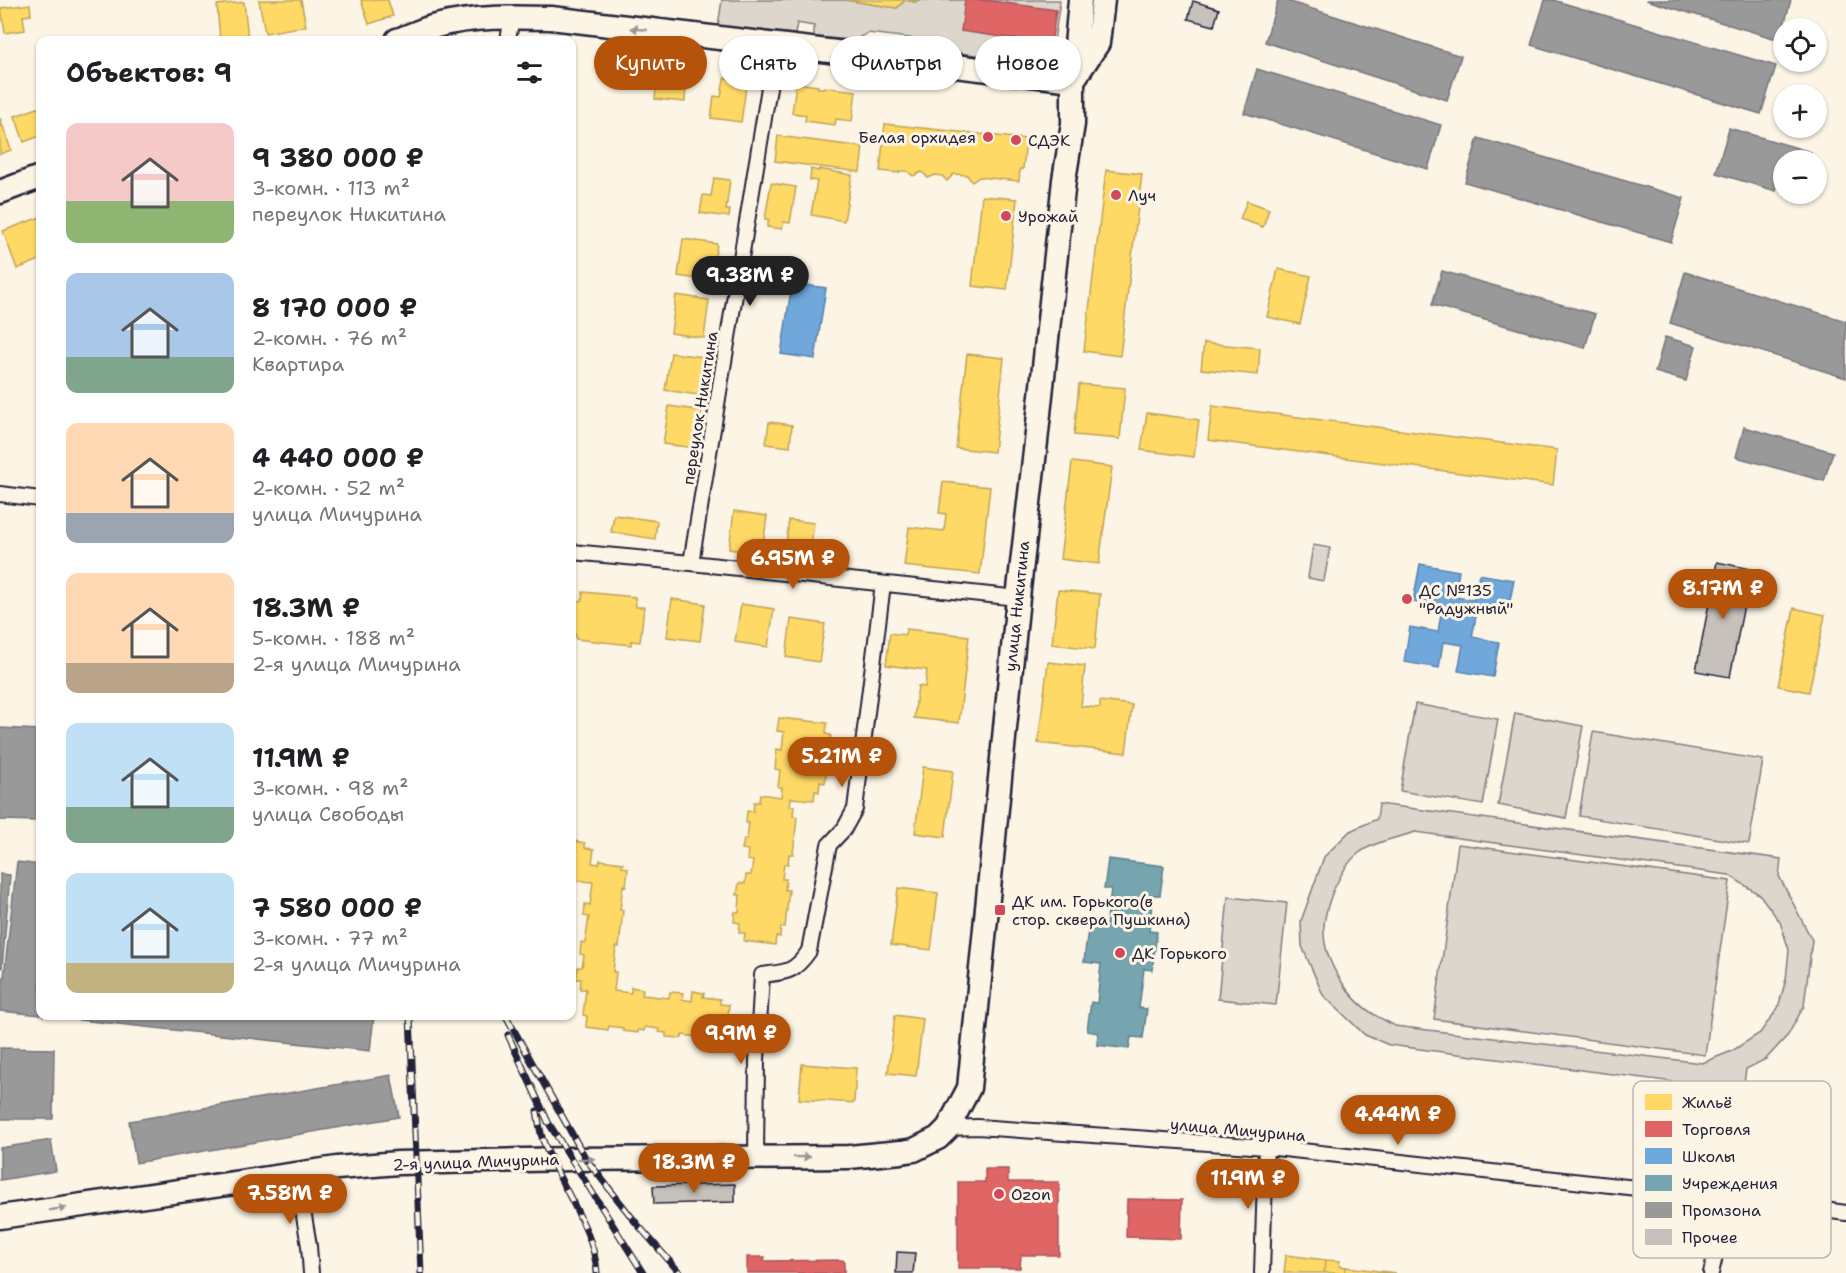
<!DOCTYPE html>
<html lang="ru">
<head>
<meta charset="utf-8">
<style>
  :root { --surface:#fff; --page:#f6f6f6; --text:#202124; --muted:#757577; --accent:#b45309 }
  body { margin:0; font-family:"Shantell Sans",sans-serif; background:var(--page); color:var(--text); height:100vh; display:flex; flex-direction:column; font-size:22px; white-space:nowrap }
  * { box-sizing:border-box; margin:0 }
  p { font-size:20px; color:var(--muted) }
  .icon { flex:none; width:33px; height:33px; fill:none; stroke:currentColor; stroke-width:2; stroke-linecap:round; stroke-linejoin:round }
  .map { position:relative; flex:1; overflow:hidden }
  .sheet { position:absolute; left:36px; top:36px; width:540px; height:984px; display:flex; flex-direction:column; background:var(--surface); border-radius:12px; box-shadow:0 2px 4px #0004 }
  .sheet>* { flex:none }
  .banner { position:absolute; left:594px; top:36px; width:570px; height:54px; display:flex; gap:12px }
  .buttons { position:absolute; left:1773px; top:18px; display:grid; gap:12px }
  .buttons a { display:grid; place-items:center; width:54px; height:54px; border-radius:50%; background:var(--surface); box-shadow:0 2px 4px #0004; font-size:30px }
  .price { position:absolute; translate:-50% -51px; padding:0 14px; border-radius:21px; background:var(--accent); color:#fff; font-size:20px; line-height:39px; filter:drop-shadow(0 2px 3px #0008) }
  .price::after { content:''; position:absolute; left:50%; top:36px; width:18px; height:14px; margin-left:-9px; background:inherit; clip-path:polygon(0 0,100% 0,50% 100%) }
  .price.active { background:#222; color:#fff }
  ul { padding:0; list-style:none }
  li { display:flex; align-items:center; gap:18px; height:150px; padding:0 30px }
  li span { display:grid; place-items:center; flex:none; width:168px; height:120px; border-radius:12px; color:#555 }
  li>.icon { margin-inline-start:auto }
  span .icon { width:72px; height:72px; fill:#fffc; stroke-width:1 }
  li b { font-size:26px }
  h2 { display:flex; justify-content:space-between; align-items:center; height:72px; padding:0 30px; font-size:26px }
  .tag { padding:0 21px; border-radius:27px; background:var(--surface); box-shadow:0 2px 4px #0004; font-size:21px; line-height:54px }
  .tag.active { background:var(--accent); color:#fff }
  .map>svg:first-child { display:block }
</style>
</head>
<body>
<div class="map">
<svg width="1846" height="1273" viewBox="0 0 1846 1273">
  <rect width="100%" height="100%" fill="#fcf5e5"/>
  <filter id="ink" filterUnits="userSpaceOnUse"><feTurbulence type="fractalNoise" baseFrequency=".0167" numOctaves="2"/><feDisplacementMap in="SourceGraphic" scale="12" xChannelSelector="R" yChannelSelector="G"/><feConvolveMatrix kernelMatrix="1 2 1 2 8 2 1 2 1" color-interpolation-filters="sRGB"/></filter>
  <g filter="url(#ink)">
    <!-- green -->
    <path fill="#dcd6cc" stroke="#7f7c84" stroke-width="1.5" fill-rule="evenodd" d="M722,0H845L897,8L905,0L915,2L916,0H1060L1052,55L1042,62L921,49L910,38L868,33L854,40L814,37V26L797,23L795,34L718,26Z
      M1313,545L1330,548L1324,581L1308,578Z
      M1415,704L1498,719L1483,805L1400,791Z
      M1515,713L1583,726L1566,818L1498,805Z
      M1593,732L1763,760L1749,844L1579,816Z
      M1379,804L1781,859L1779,876L1812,940L1804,1006L1788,1035L1766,1059L1746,1069L1743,1091L1389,1045L1365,1035L1323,995L1302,946L1301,921L1324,857L1350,831L1377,819ZM1415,832L1729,875L1760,895L1780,922L1789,950L1786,979L1778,1008L1760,1033L1732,1051L1702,1063L1395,1026C1389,1022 1381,1019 1375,1015C1348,999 1322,959 1324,927C1324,915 1329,902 1333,891C1340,877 1346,863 1359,853C1374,842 1397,838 1415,832Z
      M1458,844L1730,881L1705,1055L1434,1019Z
      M1228,897L1287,903L1276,1005L1218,999Z"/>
    <!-- homes -->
    <path fill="#ffd966" stroke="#bda259" stroke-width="1.5" d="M259,0H301L306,26L265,33Z
      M361,0H388L393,16L369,24Z
      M845,0H916V2L905,0L897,8Z
      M244,2L248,38L220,40L217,5Z
      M30,4L31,15L23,16L25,30L5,33L1,8Z
      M605,61L633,62L632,80L604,78Z
      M658,68L687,70L685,102L655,99Z
      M724,78L747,81L741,122L711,118L714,96L721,97Z
      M796,83L818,86V88H824V87L856,91L852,121L836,119L835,125L805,121L806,115L792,113Z
      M40,107V136L24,142L15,116Z
      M0,118L11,150L0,154Z
      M885,124L1026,139L1023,169H1020L1019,181L979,177L972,182L967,175L954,174L947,181L942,176L935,175L928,178L922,172L913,176L907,171H900L899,173L880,171Z
      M778,136L863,147L860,172L775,161Z
      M811,169L819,171V169L852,175L844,221L811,215L817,181L810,180Z
      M1106,170L1142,174L1120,356L1084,351Z
      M714,178L730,180L726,210H730L729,217L700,213L703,195L711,196Z
      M771,183L796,187L790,223L783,222L782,229L767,227L769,220L765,219Z
      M982,196L1017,199L1007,290L972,286Z
      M1247,201L1269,209L1263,227L1240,219Z
      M40,217V260L17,269L3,231Z
      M683,239L717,244L711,281L678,276Z
      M1278,269L1311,276L1300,324L1267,317Z
      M676,295L709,300L704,338L671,333Z
      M1204,343L1260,348L1258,375L1201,369Z
      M671,353L703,357L698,395L665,390Z
      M967,354L1004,358L994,452L956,448Z
      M1079,384L1125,388L1120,439L1074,435Z
      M669,406L702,411L696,448L663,444Z
      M1212,406L1557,450L1553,485L1208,440Z
      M1147,413L1199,420L1194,457L1141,450Z
      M769,422L792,425L790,447L766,444Z
      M1072,462L1112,467L1099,564L1060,559Z
      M943,482L990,487L980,574L904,566L909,527L944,531L946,514L939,513Z
      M734,511L767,516L762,554L729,549Z
      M614,515L657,521L655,539L611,532Z
      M789,520L814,523L810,553L785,550Z
      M1058,590L1100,594L1095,649L1052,644Z
      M583,592L635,597L636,607H644L640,642L631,641V645L576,639V634H572V600L582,601Z
      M672,599L705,604L700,641L667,637Z
      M741,604L774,609L768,647L735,642Z
      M1794,608L1825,615L1809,692L1778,686Z
      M791,619L825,624L819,662L786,657Z
      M906,629L969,636L959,723L914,718L918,686L925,687L927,670L886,665L890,633L905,635Z
      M1048,662L1085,666L1081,706L1100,708V701L1132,705L1126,753L1038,743Z
      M779,718L827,723L826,734L831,735L825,783L820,782L819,792L815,791L814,800L791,798L790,806H794L793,816L797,817L793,854H789L788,864H784L782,879H786L785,890H789L785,927H781L780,937L776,936L775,945L744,941L745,933H739L740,923L734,922L735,912H739L740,895H737L739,883L745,884L746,875H751L753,861L747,860L748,850L742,849L744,839H747L749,823H746L747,811L753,812L754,802H759L760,794L781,797L782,787H778L780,770L775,769L777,749L782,750L784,732L777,731Z
      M923,767L953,771L945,837L915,833Z
      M575,841L585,843V848L594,849L592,863L599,864L600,860L623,863L622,867L628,868L626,886L623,885L620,910H623L619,947H616L613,972H616L614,991L631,993V987L643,989L642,995L669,998L670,992L683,993L682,999L692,1001L693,991L704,993L703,997L720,999V1004L729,1005L728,1018H731L730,1024L726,1023L724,1043L706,1041L707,1038L682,1035V1038L666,1037V1033L659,1032V1029L645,1027L644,1031L638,1030V1033L623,1031V1028L609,1026L608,1030L586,1027L587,1016L583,1015L586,989H580L581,979H576L578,967H582L584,955L580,954L581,942L585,943L589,917L584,916L585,904L590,905L593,882L572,880V849H574Z
      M898,888L938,893L931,950L891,945Z
      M895,1015L923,1019L916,1076L888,1073Z
      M802,1064L856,1068L854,1103L799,1099Z
      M1286,1255L1325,1260L1324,1273H1284Z
      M1325,1260L1340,1261L1339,1266L1346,1267L1345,1273H1324Z
      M1346,1267L1396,1273H1345Z"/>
    <!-- shops -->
    <path fill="#e06666" stroke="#a75259" stroke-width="1.5" d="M965,0H983L1056,10L1051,44L961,31Z
      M985,1169H1008V1182H1059V1255H1021L1020,1268H958V1182H985Z
      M1127,1199L1182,1200L1181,1239L1126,1237Z
      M747,1257H765L764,1261L842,1260L844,1261V1273H747Z"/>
    <!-- schools -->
    <path fill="#6fa8dc" stroke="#5880ac" stroke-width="1.5" d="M792,283L826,288L815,359L781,354Z
      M1420,564L1459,571L1455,597L1474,600L1479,574L1514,580L1507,616L1477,611L1472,637L1499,642L1493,677L1458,671L1463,645L1443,642L1439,668L1404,662L1410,627L1438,632L1442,607L1413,602Z"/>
    <!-- public -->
    <path fill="#76a5af" stroke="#5d7e8c" stroke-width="1.5" d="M1108,859L1164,866L1160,895H1153L1149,931L1157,932L1152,970L1144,969L1139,1008L1147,1009L1143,1038L1131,1037L1129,1049L1097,1045L1098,1033L1087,1031L1091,1002L1097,1003L1101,964L1084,962L1086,944L1089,924L1106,926L1111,889H1104Z"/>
    <!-- industry -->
    <path fill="#999" stroke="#75757d" stroke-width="1.5" d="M1278,0H1284L1461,56L1447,100L1265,42Z
      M1545,0H1553L1776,66L1761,114L1531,45Z
      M1646,0H1791L1780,40Z
      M1257,69L1441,125L1428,169L1244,113Z
      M1729,128L1811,152L1808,160H1784V182L1778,181L1776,191L1716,173Z
      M1478,138L1684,198L1671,242L1465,182Z
      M1442,271L1595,314L1585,348L1432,305Z
      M1685,272L1846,321V378L1670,323Z
      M1665,337L1696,346L1686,381L1655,372Z
      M1744,427L1833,452L1824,481L1736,457Z
      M0,728L40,730V821L0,820Z
      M17,862L40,865V1015L0,1011Z
      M0,874L10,875L2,968L0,967Z
      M42,1016H374L370,1051Z
      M0,1048L54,1049L53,1119H0Z
      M391,1075L399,1117L136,1163L129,1121Z
      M51,1140L56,1171L0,1180V1148Z"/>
    <!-- building -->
    <path fill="#c6c1bb" stroke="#22223b" stroke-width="1.5" d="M1193,1L1219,9L1214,26L1188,19Z
      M1717,562L1751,569L1730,677L1696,671Z
      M735,1184V1202L654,1204L653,1186Z
      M897,1252L915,1253L913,1273H896Z"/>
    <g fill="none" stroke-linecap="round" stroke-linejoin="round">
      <!-- minor casing -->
      <g stroke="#22223b" stroke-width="18">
        <path id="minor" d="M508,40L512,17
          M0,494L40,499
          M572,552L691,563L1018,598
          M691,563L776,45
          M948,1128L977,1127L1266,1147L1772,1203L1846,1213
          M756,1157L757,1060L762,975C786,972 794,973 809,951L829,845L844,829L855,809L883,584
          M297,1174L309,1246L311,1273
          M1262,1273L1266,1147
          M1711,1273L1729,1198"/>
      </g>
      <!-- primary casing -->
      <g stroke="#22223b" stroke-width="27">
        <path id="primary" d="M397,40C410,36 423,29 436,26C474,16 512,17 551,18L1073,80
          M1074,79L1098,43L1103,0
          M0,192L40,177
          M0,1217L337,1168L398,1163L571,1159L849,1157L901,1152L914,1150L938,1138L948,1128L969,1088L1018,598L1036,442L1064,180L1073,124V80L1080,0"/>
      </g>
      <!-- minor -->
      <use href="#minor" stroke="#fcf5e5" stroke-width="14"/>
      <!-- primary -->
      <use href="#primary" stroke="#fcf5e5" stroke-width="22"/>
      <!-- rail casing -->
      <g stroke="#22223b" stroke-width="7">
        <path id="rail" d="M410,1016L421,1273
          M506,1016L586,1159L637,1224L680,1273
          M508,1035L548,1122L643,1273
          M537,1111C539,1122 540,1134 544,1143C559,1184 595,1230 597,1273"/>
      </g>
      <!-- rail -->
      <use href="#rail" stroke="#fcf5e5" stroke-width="4.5" stroke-dasharray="14" stroke-linecap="butt"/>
    </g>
    <!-- one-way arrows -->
    <defs><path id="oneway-solid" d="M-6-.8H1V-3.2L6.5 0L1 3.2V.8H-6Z" transform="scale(1.5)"/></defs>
    <g fill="#9a9698">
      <use href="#oneway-solid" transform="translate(639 29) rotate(-173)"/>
      <use href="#oneway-solid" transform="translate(802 1157) rotate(-1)"/>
      <use href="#oneway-solid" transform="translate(586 1159) rotate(-1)"/>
      <use href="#oneway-solid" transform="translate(58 1209) rotate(-8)"/>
    </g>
  </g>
  <!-- markers -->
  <g fill="#d1495b" stroke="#fcf5e5" stroke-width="2">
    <circle cx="988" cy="137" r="6"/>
    <circle cx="1016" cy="140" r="6"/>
    <circle cx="1116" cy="195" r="6"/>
    <circle cx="1006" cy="216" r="6"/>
    <circle cx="1407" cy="599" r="6"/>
    <rect x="994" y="904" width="12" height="12" rx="3"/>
    <circle cx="1120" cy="953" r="6"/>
    <circle cx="999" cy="1194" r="6"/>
  </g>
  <g text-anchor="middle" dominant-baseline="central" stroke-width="6" stroke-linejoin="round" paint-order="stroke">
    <!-- poi labels -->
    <g font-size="16" fill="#22223b" stroke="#fcf5e5" text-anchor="start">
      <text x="976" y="137" text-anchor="end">Белая орхидея</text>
      <text x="1028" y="140">СДЭК</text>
      <text x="1128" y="195">Луч</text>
      <text x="1018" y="216">Урожай</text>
      <text x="1419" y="590">ДС №135<tspan x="1419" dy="18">"Радужный"</tspan></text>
      <text x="1012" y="901">ДК им. Горького(в<tspan x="1012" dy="18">стор. сквера Пушкина)</tspan></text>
      <text x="1132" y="953">ДК Горького</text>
      <text x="1011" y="1194">Ozon</text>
    </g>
    <!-- street labels -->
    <g font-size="16" fill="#22223b" stroke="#fcf5e5">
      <text transform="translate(700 408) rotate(-81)">переулок Никитина</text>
      <text transform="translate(1017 606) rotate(-84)">улица Никитина</text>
      <text transform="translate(1238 1130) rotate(5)">улица Мичурина</text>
      <text transform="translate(476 1162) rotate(-2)">2-я улица Мичурина</text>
    </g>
  </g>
  <!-- legend -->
  <rect x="1633" y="1081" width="198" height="177" rx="9" fill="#fcf5e5" stroke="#bbb6b2" stroke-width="1.5"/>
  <rect x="1645" y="1094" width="27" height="16" fill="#ffd966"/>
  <rect x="1645" y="1121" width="27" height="16" fill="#e06666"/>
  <rect x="1645" y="1148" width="27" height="16" fill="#6fa8dc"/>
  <rect x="1645" y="1175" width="27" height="16" fill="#76a5af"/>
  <rect x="1645" y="1202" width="27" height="16" fill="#999"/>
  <rect x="1645" y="1229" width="27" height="16" fill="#c6c1bb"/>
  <g font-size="16" fill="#22223b">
    <text x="1682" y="1108">Жильё</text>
    <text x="1682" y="1135">Торговля</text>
    <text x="1682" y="1162">Школы</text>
    <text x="1682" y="1189">Учреждения</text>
    <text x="1682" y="1216">Промзона</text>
    <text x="1682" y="1243">Прочее</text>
  </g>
</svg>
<div class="buttons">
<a><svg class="icon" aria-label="locate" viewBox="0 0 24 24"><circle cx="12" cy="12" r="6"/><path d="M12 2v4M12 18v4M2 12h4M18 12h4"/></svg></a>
<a>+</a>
<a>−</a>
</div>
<b class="price active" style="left:750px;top:307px">9.38M ₽</b>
<b class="price" style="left:793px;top:590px">6.95M ₽</b>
<b class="price" style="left:1723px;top:620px">8.17M ₽</b>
<b class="price" style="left:842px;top:788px">5.21M ₽</b>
<b class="price" style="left:741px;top:1065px">9.9M ₽</b>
<b class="price" style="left:1398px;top:1146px">4.44M ₽</b>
<b class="price" style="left:694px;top:1194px">18.3M ₽</b>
<b class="price" style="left:1248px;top:1210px">11.9M ₽</b>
<b class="price" style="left:290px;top:1225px">7.58M ₽</b>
<div class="banner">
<a class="tag active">Купить</a>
<a class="tag">Снять</a>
<a class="tag">Фильтры</a>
<a class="tag">Новое</a>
</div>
<section class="sheet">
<h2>Объектов: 9<svg class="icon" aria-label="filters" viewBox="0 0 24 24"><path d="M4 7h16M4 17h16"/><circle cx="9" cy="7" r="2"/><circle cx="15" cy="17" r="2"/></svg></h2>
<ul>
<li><span style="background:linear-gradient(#f6c9c9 65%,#8fb573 0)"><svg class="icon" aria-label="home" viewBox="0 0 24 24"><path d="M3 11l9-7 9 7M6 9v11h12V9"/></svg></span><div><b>9 380 000 ₽</b><p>3-комн. · 113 m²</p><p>переулок Никитина</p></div></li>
<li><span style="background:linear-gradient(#a9c7e8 70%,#7fa58c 0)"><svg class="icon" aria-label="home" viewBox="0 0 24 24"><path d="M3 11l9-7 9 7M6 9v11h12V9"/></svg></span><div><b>8 170 000 ₽</b><p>2-комн. · 76 m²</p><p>Квартира</p></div></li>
<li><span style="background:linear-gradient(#ffd9b3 75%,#9aa5b1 0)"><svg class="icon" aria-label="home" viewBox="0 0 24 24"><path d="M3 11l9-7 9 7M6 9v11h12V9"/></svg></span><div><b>4 440 000 ₽</b><p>2-комн. · 52 m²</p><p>улица Мичурина</p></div></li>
<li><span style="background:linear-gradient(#ffd9b3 75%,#b9a48a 0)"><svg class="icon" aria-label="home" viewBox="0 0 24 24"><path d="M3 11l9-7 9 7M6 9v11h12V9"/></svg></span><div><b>18.3M ₽</b><p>5-комн. · 188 m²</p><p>2-я улица Мичурина</p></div></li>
<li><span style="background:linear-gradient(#bfe0f5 70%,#7fa58c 0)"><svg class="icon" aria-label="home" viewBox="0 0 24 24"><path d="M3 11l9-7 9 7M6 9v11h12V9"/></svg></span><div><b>11.9M ₽</b><p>3-комн. · 98 m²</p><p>улица Свободы</p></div></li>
<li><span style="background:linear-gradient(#bfe0f5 75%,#c2b280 0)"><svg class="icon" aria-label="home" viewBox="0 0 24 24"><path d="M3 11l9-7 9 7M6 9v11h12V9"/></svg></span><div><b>7 580 000 ₽</b><p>3-комн. · 77 m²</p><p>2-я улица Мичурина</p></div></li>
</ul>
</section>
</div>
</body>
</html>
